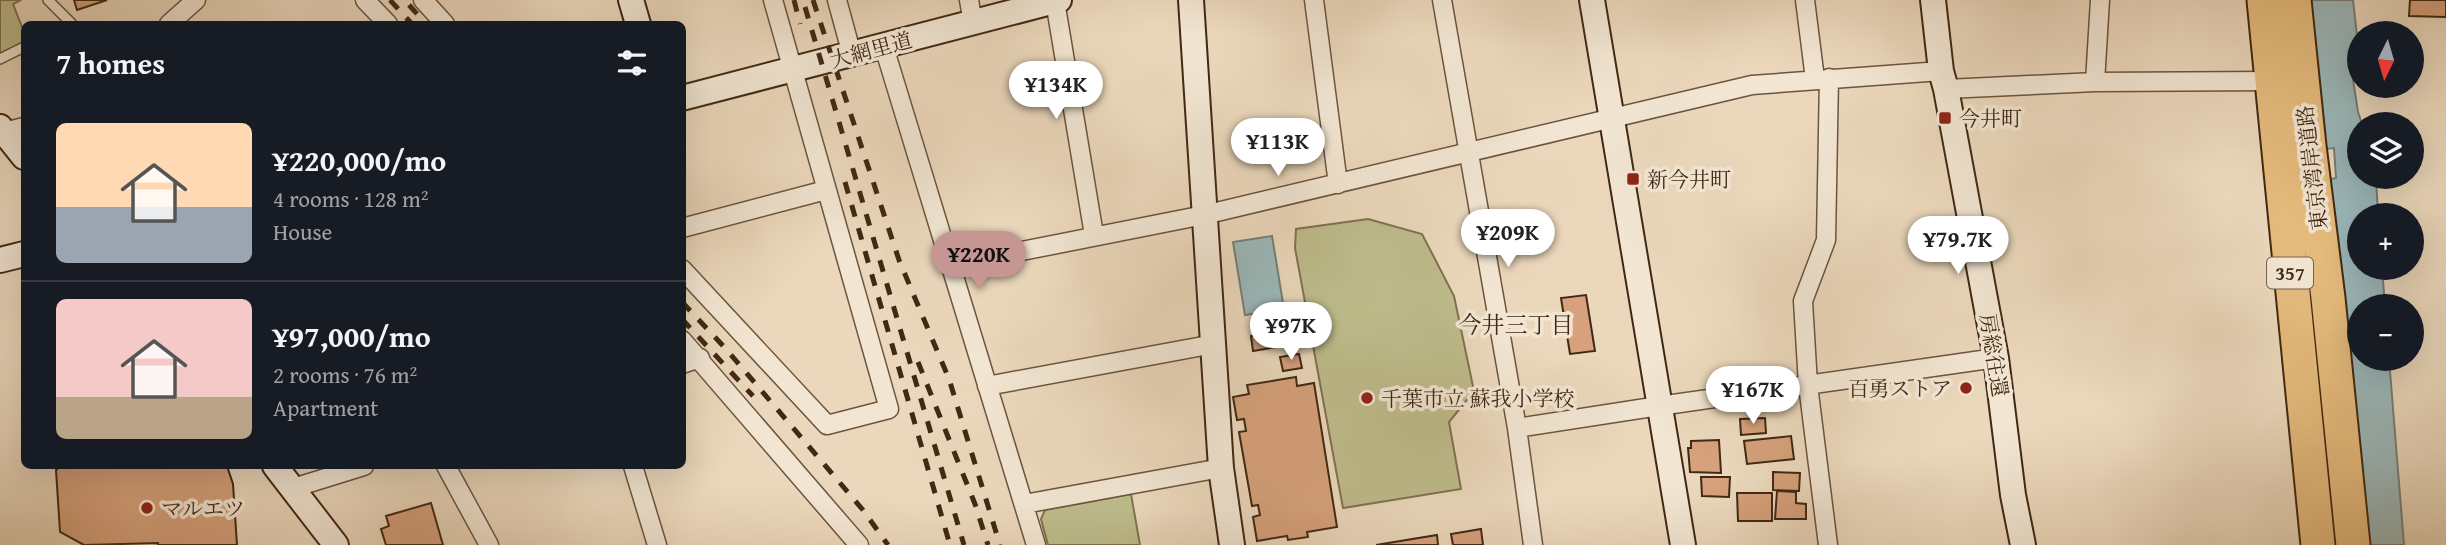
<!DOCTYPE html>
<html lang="en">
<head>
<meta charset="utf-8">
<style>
  :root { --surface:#171b24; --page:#20242c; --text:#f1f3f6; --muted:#9ea1a6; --line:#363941; --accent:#c59692 }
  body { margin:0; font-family:"Gentium Book Plus","Noto Serif JP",serif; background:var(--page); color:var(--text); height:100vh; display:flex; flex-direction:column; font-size:26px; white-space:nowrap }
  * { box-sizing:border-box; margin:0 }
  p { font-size:23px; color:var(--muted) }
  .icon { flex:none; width:38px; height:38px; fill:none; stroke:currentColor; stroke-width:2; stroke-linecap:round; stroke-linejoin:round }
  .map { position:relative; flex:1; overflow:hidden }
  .drawer { position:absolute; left:21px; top:21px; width:665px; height:448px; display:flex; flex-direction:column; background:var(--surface); border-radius:10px; box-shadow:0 7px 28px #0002 }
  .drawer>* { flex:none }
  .needle { width:46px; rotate:185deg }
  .tools { position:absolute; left:2347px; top:21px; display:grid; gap:14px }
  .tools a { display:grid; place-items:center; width:77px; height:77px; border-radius:50%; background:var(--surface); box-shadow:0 7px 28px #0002; font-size:35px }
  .price { position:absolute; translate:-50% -60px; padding:0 16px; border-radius:24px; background:#fff; color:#222; font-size:23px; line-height:46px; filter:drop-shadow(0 2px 4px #0008) }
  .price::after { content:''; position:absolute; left:50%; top:42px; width:21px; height:16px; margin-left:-10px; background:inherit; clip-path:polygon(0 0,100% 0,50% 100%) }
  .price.selected { background:var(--accent); color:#111 }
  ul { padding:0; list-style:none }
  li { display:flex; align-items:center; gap:21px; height:175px; padding:0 35px }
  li+li { border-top:2px solid var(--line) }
  li span { display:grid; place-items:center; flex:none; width:196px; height:140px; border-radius:10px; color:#555 }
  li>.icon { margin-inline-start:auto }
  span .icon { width:84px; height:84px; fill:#fffc; stroke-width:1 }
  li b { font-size:30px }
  h2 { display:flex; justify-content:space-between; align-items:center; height:84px; padding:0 35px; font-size:30px }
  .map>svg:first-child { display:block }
</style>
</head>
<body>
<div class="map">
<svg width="2446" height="545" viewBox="0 0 2446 545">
  <rect width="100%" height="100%" fill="#ebd8bc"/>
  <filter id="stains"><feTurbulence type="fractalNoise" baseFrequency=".00286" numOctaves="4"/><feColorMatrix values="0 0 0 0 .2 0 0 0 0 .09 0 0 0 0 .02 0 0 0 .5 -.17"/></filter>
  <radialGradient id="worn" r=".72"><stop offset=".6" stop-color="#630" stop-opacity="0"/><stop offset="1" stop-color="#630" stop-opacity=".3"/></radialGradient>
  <!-- green -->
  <path fill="#bebc8c" stroke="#807250" stroke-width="2" d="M0,0H21L13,4L24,32V43L0,54Z
    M1368,219L1422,234L1454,296L1474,391L1449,422L1461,489L1343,508L1295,248L1296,229Z
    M1131,494L1140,545H1048L1041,519L1045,510Z"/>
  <!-- water -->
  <path fill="#9bb8ba" stroke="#777e78" stroke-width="2" d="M2311,0H2353L2359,53L2352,73L2358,112L2362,124H2359V177H2376L2378,215H2359V268H2382L2385,306H2359V359H2389L2404,545H2363L2327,180L2336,178L2334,148L2326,149Z
    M1272,236L1284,309L1245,315L1233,242Z"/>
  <!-- building -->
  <path fill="#d6a17c" stroke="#412814" stroke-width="2" d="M74,0H107L77,10Z
    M2410,0H2446V17L2409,16Z
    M1586,295L1595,351L1570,354L1561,298Z
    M1297,328L1299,343L1253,351L1251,336Z
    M1299,354L1302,368L1283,371L1280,357Z
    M1296,377L1297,386L1314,383L1337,527L1307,532L1308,537L1288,540L1287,536L1257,541L1253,517L1260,515L1258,505L1252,506L1239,432L1246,431L1244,419L1237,420L1233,397L1249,394L1247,385Z
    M1765,418L1766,433L1741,435L1740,419Z
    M1791,436L1794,459L1747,464L1744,441Z
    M1719,440L1721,473L1690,472L1688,448H1691V441Z
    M62,466H227L233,484L237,545H158V543L84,545L60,532L56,470Z
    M1773,472L1800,473L1799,491L1773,490Z
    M1701,477H1730L1729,497L1702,496Z
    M1777,491L1796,492V503L1806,504V519H1775Z
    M1737,493H1772V521H1738Z
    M431,503L443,545H386L381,529L389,526L386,516Z
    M1481,529L1483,545H1453L1451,534Z
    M1437,535L1438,545H1376Z"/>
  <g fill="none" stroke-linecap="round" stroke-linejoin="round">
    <!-- lane casing -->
    <g stroke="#6c543e" stroke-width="12">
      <path id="lane" d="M48,0L72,24
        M0,59L24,47"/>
    </g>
    <!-- street casing -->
    <g stroke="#6c543e" stroke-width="21">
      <path id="street" d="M365,0L388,24
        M423,0L445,24
        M837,0L852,55
        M969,0L973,23
        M1314,0L1338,184
        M1442,0L1517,428L1533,545
        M1805,0L1815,79
        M1055,1L1094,235
        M169,24L196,0
        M884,47L1036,545
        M2095,82L2100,0
        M1946,89L2095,82L2272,81
        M4,132L24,127
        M682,228L826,190
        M951,265L1204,215L1752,85L1941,71
        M682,269L827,425L889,409L773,0
        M682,340L859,545
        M682,364L700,358
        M987,386L1214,344
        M1517,428L1659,406L1996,358
        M446,466L489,545
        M633,466L657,545
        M293,488L364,466
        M1024,504L1221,468
        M1828,545L1808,385L1803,301L1826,240L1829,78"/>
    </g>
    <!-- secondary casing -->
    <g stroke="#412814" stroke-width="28">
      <path id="secondary" d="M631,0L638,24
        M1191,0L1221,468L1232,545
        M1592,0L1683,545
        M1933,0L1941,71L1946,89L1996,358L2013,495L2023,545
        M682,98L1059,0
        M0,127L24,157
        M0,260L24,254
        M275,466L336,545"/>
    </g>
    <!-- highway casing -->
    <g stroke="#412814" stroke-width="37">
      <path id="highway" d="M2264,0L2318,545
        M2294,0L2309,146L2328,298L2353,545"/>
    </g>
    <!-- lane -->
    <use href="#lane" stroke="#f2e6d3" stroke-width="9"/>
    <!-- street -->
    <use href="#street" stroke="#f2e6d3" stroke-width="18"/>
    <!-- secondary -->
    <use href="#secondary" stroke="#f2e6d3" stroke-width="24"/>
    <!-- highway -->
    <use href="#highway" stroke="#e6bc7e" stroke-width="33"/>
    <!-- rail -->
    <path stroke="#412814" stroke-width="5" stroke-dasharray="12 12" stroke-linecap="butt" d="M390,0L412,24
      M794,0L800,24
      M813,0L899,260L949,379L1000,545
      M409,5L426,24
      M805,7L964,545
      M845,182L950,545
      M682,302L726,349L863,510L888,545
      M682,319L753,396
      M918,362L975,504L988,545"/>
  </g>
  <!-- markers -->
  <g fill="#8f2418" stroke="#f2e6d3" stroke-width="2.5">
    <rect x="1938" y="111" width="14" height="14" rx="3.5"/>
    <rect x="1626" y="172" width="14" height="14" rx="3.5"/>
    <circle cx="1966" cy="388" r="7"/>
    <circle cx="1367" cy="398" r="7"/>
    <circle cx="147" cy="508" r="7"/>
  </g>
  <g text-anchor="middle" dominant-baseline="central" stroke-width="7" stroke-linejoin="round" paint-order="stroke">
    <!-- shield labels -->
    <rect fill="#f2e6d3" stroke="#76614d" stroke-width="2" x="2267" y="257.5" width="46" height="31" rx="5"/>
    <g font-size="19" font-weight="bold" fill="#412814">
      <text x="2290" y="273">357</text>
    </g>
    <!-- street labels -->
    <g font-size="21" fill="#412814" stroke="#f2e6d3">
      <text transform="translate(871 50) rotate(-15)">大網里道</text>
      <text transform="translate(2312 168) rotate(-97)">東京湾岸道路</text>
      <text transform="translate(1994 355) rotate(81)">房総往還</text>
    </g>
    <!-- poi labels -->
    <g font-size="21" fill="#412814" stroke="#f2e6d3" text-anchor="start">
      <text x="1959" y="118">今井町</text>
      <text x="1647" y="179">新今井町</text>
      <text x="1952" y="388" text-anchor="end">百勇ストア</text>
      <text x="1381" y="398">千葉市立 蘇我小学校</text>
      <text x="161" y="508">マルエツ</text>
    </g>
    <!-- neighbourhood labels -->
    <g font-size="23" fill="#412814" stroke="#f2e6d3">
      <text x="1516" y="324">今井三丁目</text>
    </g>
  </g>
  <rect width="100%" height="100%" filter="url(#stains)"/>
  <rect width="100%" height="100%" fill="url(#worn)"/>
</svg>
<div class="tools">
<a><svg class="needle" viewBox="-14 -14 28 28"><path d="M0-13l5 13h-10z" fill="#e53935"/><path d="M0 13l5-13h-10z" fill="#9ea1a6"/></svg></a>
<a><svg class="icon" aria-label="layers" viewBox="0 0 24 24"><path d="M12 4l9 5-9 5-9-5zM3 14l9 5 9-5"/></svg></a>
<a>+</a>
<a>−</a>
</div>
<b class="price" style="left:1056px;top:121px">¥134K</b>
<b class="price" style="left:1278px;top:178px">¥113K</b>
<b class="price" style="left:1508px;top:269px">¥209K</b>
<b class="price" style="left:1958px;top:276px">¥79.7K</b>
<b class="price selected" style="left:979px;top:291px">¥220K</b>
<b class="price" style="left:1291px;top:362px">¥97K</b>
<b class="price" style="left:1753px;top:426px">¥167K</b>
<section class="drawer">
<h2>7 homes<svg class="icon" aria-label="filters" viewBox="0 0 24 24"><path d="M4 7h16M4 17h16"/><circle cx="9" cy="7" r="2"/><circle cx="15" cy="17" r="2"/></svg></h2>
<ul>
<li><span style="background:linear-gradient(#ffd9b3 60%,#9aa5b1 0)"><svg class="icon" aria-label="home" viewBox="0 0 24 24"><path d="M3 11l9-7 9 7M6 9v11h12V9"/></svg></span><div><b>¥220,000/mo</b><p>4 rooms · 128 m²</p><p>House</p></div></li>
<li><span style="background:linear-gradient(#f6c9c9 70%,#b9a48a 0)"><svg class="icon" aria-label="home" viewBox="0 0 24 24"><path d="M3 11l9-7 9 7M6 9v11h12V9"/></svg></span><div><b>¥97,000/mo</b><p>2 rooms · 76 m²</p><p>Apartment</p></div></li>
</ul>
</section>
</div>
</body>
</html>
